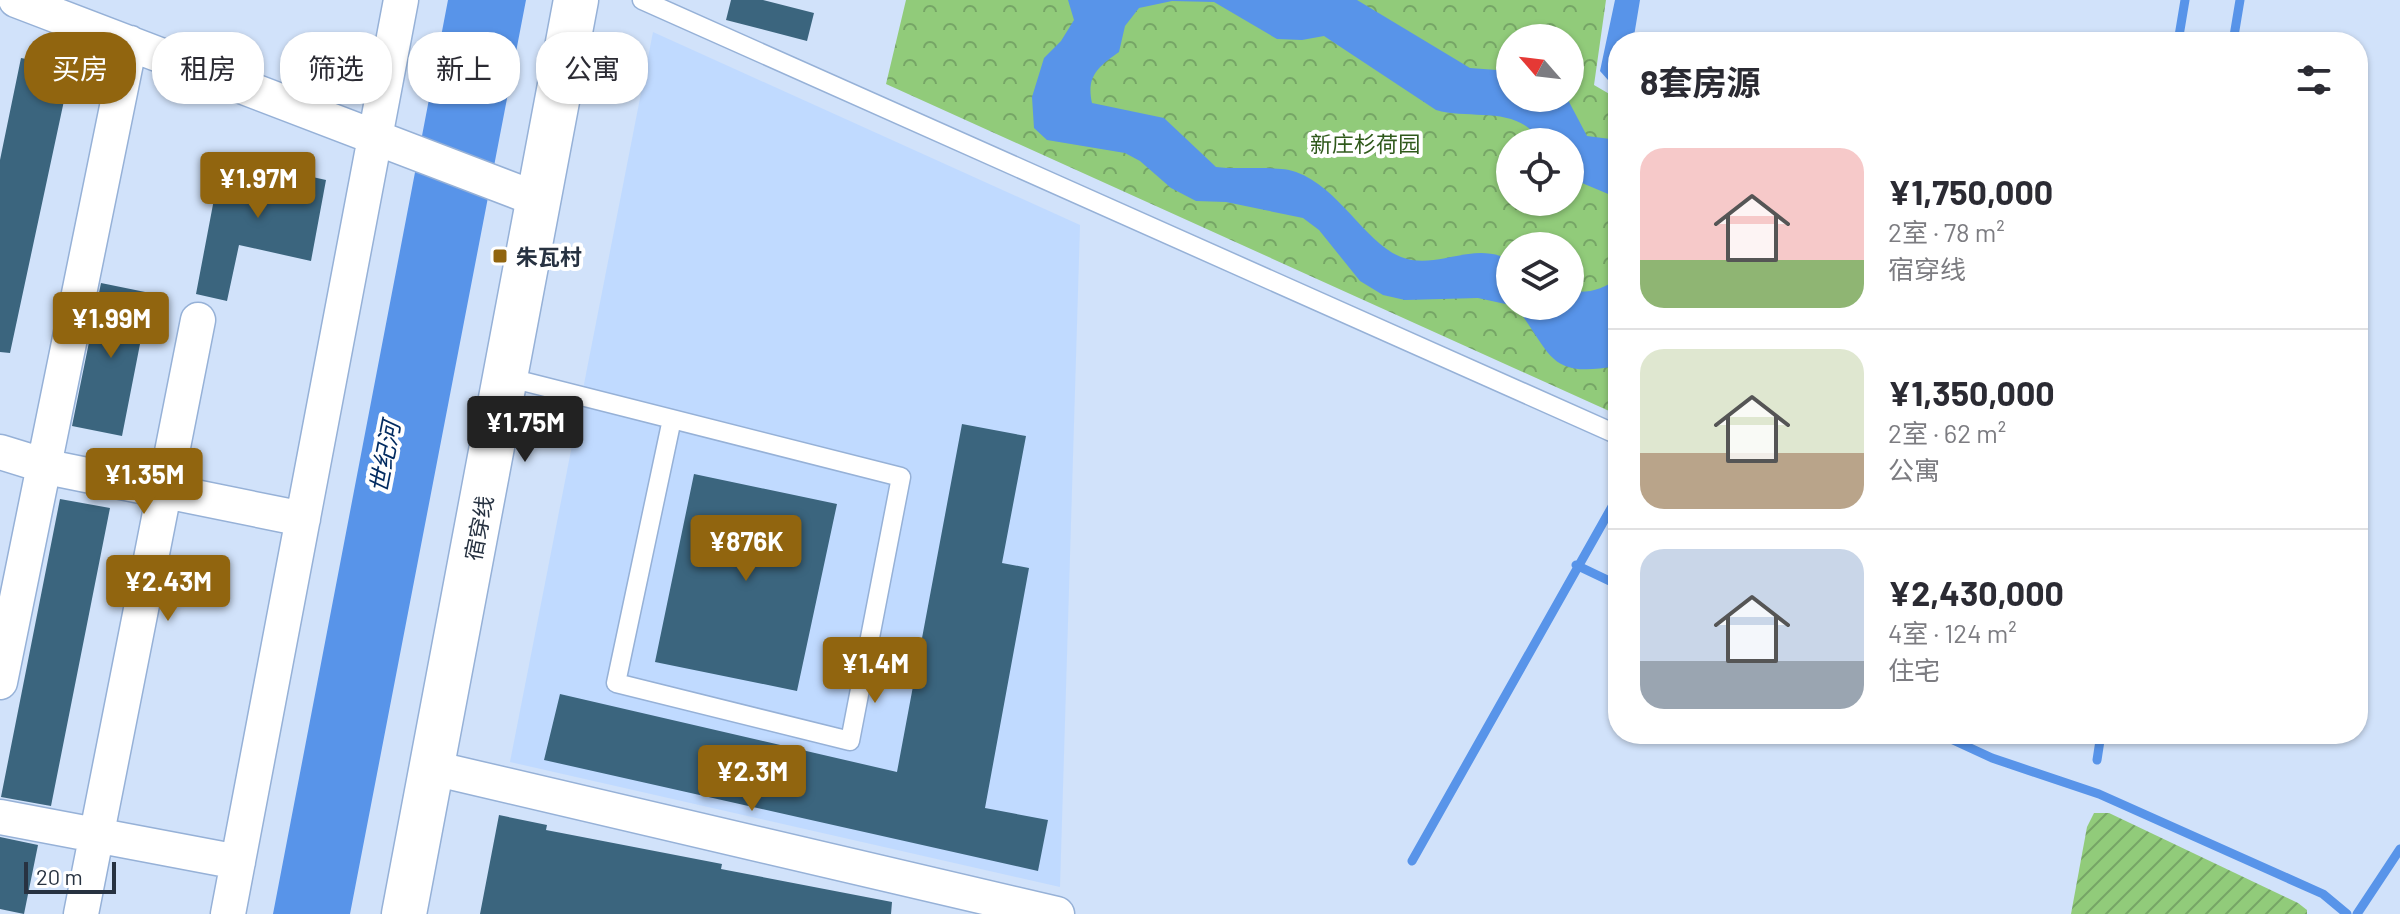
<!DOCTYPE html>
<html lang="zh">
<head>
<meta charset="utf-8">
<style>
  :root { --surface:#fff; --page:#f7f7f7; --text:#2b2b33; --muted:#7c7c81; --line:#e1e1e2; --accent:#91650f }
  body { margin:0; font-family:Barlow,"Noto Sans SC",sans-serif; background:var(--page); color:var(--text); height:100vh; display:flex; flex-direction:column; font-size:30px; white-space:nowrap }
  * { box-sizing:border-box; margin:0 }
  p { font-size:26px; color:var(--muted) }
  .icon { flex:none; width:44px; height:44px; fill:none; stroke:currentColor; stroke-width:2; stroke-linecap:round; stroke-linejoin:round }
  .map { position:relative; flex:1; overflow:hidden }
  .sheet { position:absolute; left:1608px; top:32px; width:760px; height:712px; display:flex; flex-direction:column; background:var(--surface); border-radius:32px; box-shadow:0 2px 6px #0004 }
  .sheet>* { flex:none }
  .top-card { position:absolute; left:24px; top:32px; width:760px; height:72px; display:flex; gap:16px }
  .needle { width:52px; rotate:298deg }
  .fabs { position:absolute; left:1496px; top:24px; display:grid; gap:16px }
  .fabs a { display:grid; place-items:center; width:88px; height:88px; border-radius:50%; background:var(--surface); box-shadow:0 2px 6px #0004; font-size:40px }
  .scale { position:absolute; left:24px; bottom:20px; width:92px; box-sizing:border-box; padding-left:8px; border:4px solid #273241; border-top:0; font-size:22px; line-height:28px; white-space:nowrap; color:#273241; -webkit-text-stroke:6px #fff; paint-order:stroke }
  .price { position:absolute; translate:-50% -68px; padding:0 18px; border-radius:8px; background:var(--accent); color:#fff; font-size:26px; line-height:52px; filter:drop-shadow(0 2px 4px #0008) }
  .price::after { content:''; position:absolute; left:50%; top:48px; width:24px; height:18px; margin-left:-12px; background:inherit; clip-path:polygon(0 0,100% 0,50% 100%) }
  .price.selected { background:#222; color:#fff }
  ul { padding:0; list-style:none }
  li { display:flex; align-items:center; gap:24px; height:200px; padding:0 32px }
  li+li { border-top:2px solid var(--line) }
  li span { display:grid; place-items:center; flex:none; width:224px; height:160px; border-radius:24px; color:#555 }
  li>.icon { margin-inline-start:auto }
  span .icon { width:96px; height:96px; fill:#fffc; stroke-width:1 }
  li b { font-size:34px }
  h2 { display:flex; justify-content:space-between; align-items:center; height:96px; padding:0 32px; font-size:34px }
  .tag { padding:0 28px; border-radius:32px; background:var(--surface); box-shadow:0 2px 6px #0004; font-size:28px; line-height:72px }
  .tag.selected { background:var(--accent); color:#fff }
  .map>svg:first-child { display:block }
</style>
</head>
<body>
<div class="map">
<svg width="2400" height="914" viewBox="0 0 2400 914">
  <defs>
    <pattern id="forest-crowns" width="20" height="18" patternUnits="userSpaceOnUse" patternTransform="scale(2)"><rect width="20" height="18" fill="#91cb7a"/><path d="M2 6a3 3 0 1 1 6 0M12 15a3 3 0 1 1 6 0" fill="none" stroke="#76a566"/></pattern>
    <pattern id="garden-furrows" width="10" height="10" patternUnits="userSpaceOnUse" patternTransform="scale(2)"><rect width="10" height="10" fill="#91cb7a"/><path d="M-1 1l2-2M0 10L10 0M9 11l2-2" fill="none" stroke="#76a566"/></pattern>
  </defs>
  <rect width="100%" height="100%" fill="#d1e2fa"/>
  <!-- built -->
  <path fill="#c0daff" d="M653,32L1080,225L1060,887L510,762Z"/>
  <!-- forest -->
  <path fill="url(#forest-crowns)" fill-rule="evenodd" d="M906,0H1606L1594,85L1618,99V415L886,84ZM1510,38H1570V98H1510ZM1510,142H1570V202H1510ZM1510,246H1570V306H1510Z"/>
  <!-- garden -->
  <path fill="url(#garden-furrows)" d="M2094,813H2109L2298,903L2307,910V914H2071L2087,827Z"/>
  <!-- water -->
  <path fill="#5894e9" d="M448,0H526L350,914H273Z
    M1068,0H1357L1470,68L1510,71V98H1567L1587,136L1618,140V203L1613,196L1570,178V142H1533L1531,130C1507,108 1467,119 1436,110L1324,36L1302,40L1277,39L1214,2L1172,1L1139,8L1125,26L1119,52C1098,67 1086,76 1092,103L1164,118L1216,167C1238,170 1279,165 1296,172C1340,188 1365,243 1401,257C1437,271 1472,240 1510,260V305L1478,298L1405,300L1383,295L1360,281L1319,230L1303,218L1226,202L1196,201L1171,188L1140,161L1125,153L1047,140L1034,128L1032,97L1044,58L1061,41L1074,20Z
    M1615,0H1640L1633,42H1618V78L1608,80L1600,71Z
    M1618,278L1616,366C1546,379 1552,352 1515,306H1570V291C1588,294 1604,289 1618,278Z"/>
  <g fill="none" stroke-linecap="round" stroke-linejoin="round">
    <!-- stream -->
    <path stroke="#5894e9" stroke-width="9" d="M2178,42L2185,0
      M2233,42L2240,0
      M1576,565L1618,585
      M1940,734L1992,758L2099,794L2323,894L2347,914
      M2097,760L2101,734
      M1412,861L1618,496
      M2357,914L2400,849"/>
  </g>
  <!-- building -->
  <path fill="#3b657e" d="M731,0H763L814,13L807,41L726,20Z
    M21,58L71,68L10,353L0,352V160Z
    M222,157L326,180L311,261L239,245L227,301L196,294Z
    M101,283L150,293L122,436L72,426Z
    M962,424L1026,436L1002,563L1029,568L985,808L1048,820L1038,871L544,760L560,694L897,772Z
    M694,474L837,504L797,691L655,662Z
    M60,499L110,508L51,806L1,797Z
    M499,815L547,825L546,830L722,864L721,869L892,902L891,914H480Z
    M0,837L38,845L24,914L0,909Z"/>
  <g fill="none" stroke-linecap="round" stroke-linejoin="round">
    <!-- lane casing -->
    <g stroke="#96b1d7" stroke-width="21">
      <path id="lane" d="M642,0L1618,435
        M506,377L901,477L850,741L616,683L672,419"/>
    </g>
    <!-- street casing -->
    <g stroke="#96b1d7" stroke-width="37">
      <path id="street" d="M16,0L539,200
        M0,452L52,468L303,519
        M0,682L130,43
        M433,768L1057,914
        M0,817L238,862
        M81,914L198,320
        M228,914L401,0"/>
    </g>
    <!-- secondary casing -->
    <g stroke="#96b1d7" stroke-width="47">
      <path id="secondary" d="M404,914L576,0"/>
    </g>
    <!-- lane -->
    <use href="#lane" stroke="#fff" stroke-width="18"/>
    <!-- street -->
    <use href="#street" stroke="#fff" stroke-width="34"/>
    <!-- secondary -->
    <use href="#secondary" stroke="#fff" stroke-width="44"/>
  </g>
  <!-- markers -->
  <rect fill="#91650f" stroke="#fff" stroke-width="3" x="492" y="248" width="16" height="16" rx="4"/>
  <g text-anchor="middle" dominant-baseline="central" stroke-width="8" stroke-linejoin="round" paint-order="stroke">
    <!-- park labels -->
    <g font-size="22" fill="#2f591b" stroke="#fff">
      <text x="1365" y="143">新庄杉荷园</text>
    </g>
    <!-- poi labels -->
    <g font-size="22" font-weight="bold" fill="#273241" stroke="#fff" text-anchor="start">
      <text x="516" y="256">朱瓦村</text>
    </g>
    <!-- street labels -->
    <g font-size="22" fill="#273241" stroke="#fff">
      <text transform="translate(478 528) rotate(-79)">宿穿线</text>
    </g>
    <!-- water labels -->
    <g font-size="24" font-style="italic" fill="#032c61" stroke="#fff">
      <text transform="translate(384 457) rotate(-79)">世纪河</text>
    </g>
  </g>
</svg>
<div class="fabs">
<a><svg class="needle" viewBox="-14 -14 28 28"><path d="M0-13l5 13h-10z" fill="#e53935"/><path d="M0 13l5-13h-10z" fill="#7c7c81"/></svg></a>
<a><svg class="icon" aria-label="locate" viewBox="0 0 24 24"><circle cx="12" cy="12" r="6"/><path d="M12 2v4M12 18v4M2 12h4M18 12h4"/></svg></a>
<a><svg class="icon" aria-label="layers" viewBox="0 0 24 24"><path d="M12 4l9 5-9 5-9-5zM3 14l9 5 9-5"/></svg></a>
</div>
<div class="scale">20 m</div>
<b class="price" style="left:258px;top:220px">¥1.97M</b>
<b class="price" style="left:111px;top:360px">¥1.99M</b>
<b class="price selected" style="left:525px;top:464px">¥1.75M</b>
<b class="price" style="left:144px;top:516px">¥1.35M</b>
<b class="price" style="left:746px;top:583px">¥876K</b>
<b class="price" style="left:168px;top:623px">¥2.43M</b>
<b class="price" style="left:875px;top:705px">¥1.4M</b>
<b class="price" style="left:752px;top:813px">¥2.3M</b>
<div class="top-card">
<a class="tag selected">买房</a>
<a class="tag">租房</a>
<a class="tag">筛选</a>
<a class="tag">新上</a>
<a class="tag">公寓</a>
</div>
<section class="sheet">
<h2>8套房源<svg class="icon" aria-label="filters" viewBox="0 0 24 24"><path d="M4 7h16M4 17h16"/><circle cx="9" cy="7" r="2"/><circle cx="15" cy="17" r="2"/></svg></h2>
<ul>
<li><span style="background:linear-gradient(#f6c9c9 70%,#8fb573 0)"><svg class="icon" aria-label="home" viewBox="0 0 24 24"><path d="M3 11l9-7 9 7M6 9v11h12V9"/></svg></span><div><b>¥1,750,000</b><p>2室 · 78 m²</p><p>宿穿线</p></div></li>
<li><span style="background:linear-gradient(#dfe7d0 65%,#b9a48a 0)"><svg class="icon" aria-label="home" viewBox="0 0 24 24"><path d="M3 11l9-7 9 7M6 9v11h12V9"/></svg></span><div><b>¥1,350,000</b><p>2室 · 62 m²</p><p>公寓</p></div></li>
<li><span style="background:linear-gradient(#c9d6e8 70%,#9aa5b1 0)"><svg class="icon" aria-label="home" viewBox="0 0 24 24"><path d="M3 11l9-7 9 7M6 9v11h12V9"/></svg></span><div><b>¥2,430,000</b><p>4室 · 124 m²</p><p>住宅</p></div></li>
</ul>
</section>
</div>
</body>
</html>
